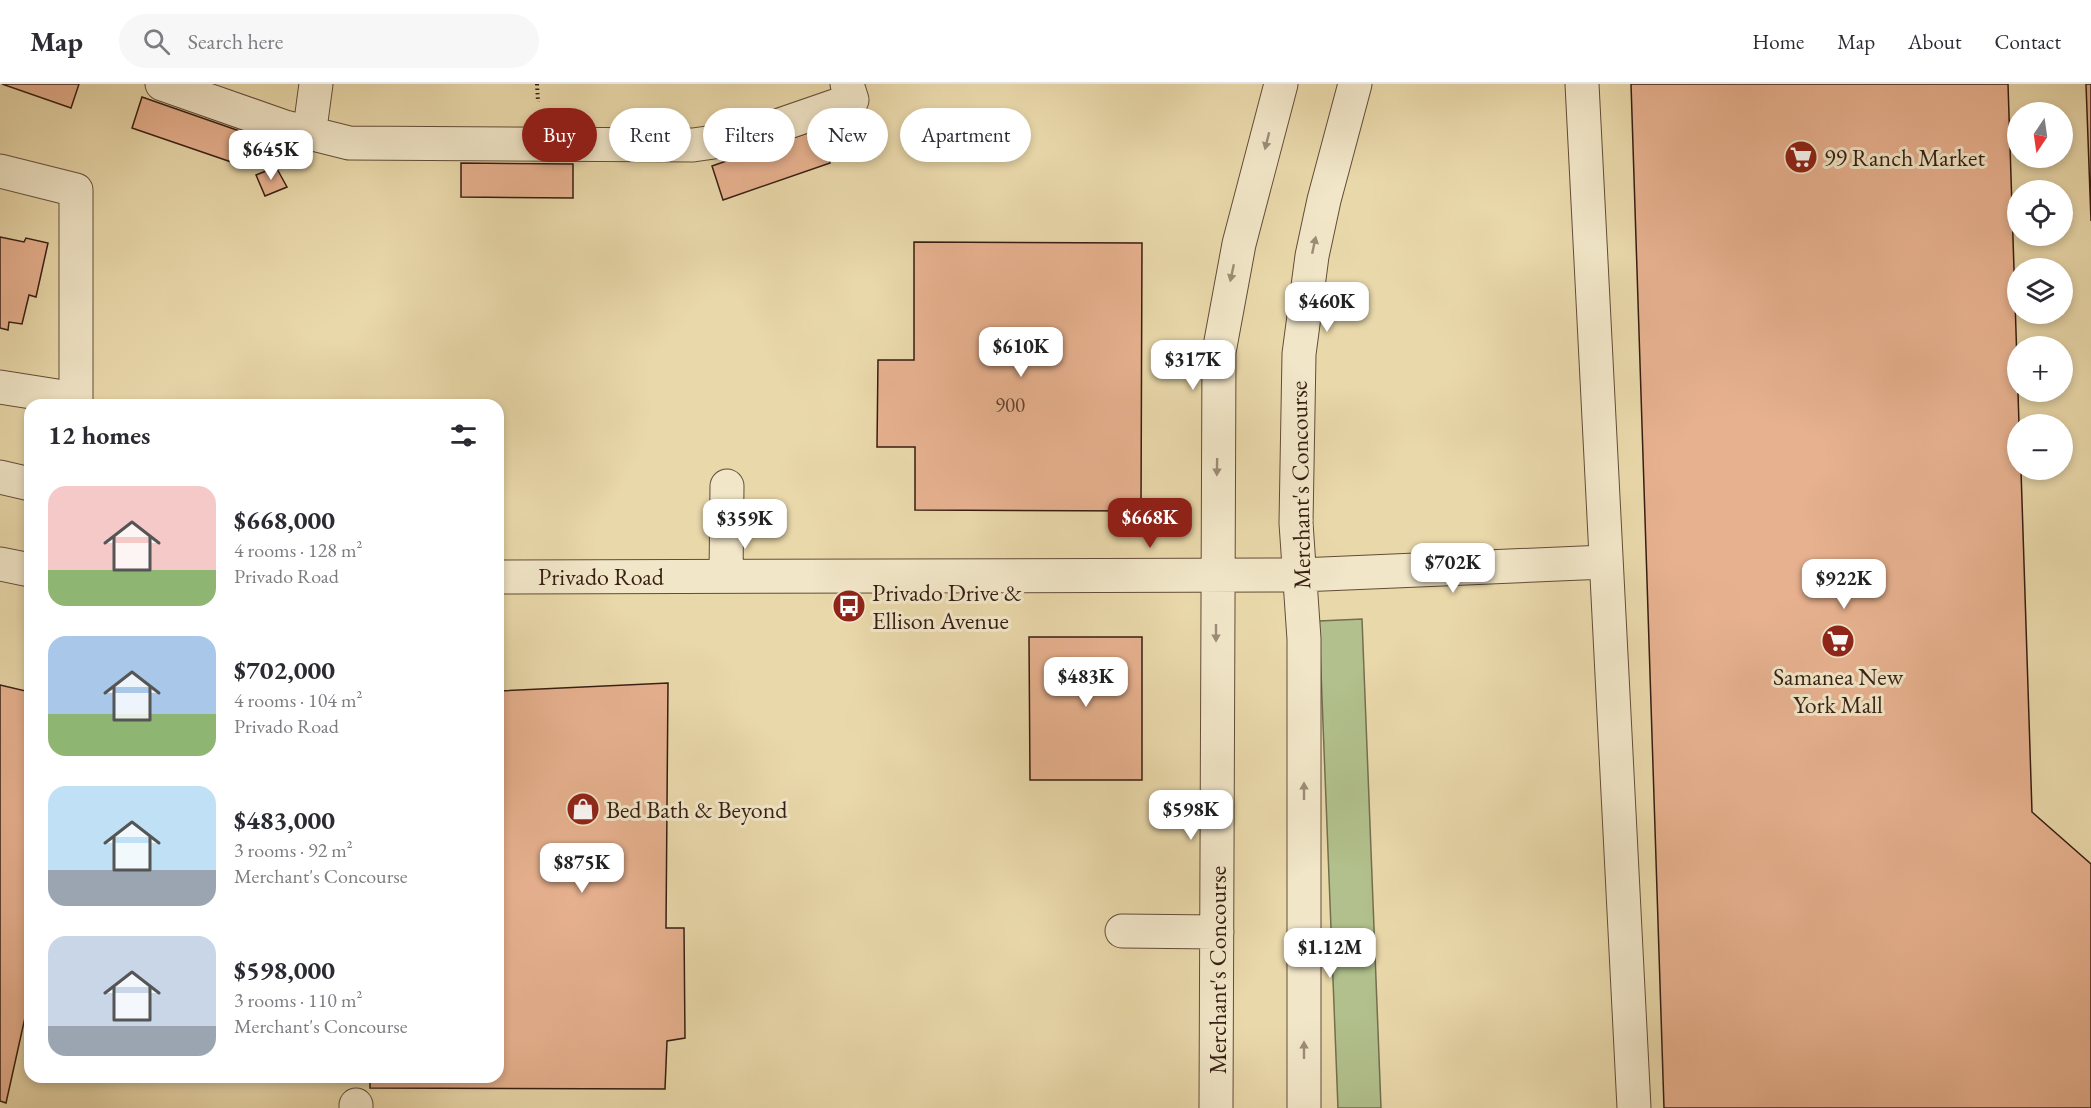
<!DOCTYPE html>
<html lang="en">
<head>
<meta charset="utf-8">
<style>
  :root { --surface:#fff; --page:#f7f7f7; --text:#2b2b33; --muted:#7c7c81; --line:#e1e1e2; --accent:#8f2418 }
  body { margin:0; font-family:"EB Garamond",serif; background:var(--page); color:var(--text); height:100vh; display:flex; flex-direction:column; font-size:22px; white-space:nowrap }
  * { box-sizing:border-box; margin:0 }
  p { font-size:20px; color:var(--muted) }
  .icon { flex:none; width:33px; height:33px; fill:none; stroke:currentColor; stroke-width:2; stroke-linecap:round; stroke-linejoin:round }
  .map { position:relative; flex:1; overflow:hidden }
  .sheet { position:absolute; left:24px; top:315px; width:480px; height:684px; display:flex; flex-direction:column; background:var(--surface); border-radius:18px; box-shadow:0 3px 9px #0003 }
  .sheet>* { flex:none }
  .guide { position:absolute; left:522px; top:24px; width:570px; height:54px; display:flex; gap:12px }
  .needle { width:39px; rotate:193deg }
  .controls { position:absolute; left:2007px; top:18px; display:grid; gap:12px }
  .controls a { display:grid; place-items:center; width:66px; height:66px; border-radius:50%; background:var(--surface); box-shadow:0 3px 9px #0003; font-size:30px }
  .price { position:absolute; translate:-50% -51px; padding:0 14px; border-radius:12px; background:#fff; color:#222; font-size:20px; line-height:39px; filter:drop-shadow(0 2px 3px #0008) }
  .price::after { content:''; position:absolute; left:50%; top:36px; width:18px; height:14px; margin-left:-9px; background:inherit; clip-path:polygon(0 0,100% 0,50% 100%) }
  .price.selected { background:var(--accent); color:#fff }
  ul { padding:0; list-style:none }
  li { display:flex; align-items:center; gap:18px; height:150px; padding:0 24px }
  li span { display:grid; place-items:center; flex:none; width:168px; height:120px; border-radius:18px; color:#555 }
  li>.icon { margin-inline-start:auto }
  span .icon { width:72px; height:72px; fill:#fffc; stroke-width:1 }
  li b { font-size:26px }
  h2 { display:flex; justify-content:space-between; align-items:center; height:72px; padding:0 24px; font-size:26px }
  .tag { padding:0 21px; border-radius:27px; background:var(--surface); box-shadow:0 3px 9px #0003; font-size:21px; line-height:54px }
  .tag.selected { background:var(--accent); color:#fff }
  header { display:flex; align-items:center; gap:36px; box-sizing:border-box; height:84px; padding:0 30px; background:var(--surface); border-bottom:2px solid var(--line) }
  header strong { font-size:28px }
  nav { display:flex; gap:33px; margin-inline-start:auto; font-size:21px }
  .search { width:420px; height:54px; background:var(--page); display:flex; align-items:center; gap:15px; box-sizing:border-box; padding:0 21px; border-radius:33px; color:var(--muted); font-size:22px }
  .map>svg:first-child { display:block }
</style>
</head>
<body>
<header>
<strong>Map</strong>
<div class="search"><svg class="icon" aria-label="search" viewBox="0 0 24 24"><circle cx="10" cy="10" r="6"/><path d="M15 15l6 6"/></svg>Search here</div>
<nav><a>Home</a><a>Map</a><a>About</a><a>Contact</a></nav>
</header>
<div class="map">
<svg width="2091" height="1024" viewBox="0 0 2091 1024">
  <rect width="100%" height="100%" fill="#e9d8aa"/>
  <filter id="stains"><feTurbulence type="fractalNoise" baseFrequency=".00333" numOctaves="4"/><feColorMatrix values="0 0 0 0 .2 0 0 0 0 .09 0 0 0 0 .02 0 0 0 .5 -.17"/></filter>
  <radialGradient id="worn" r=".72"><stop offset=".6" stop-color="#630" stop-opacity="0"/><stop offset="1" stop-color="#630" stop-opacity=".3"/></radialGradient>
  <!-- green -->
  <path fill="#b1c08c" stroke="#746f4f" stroke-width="1.5" d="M1362,535L1381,1024H1338L1319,537Z"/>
  <!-- building -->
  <path fill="#e7b18f" stroke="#361e12" stroke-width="1.5" d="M2,0H79L71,24Z
    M1631,0H2008L2019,340L2018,386H2021L2032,728L2091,780V1024H1664Z
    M2086,0H2091V137Z
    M142,13L251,51L240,81L132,44Z
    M819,45L830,79L723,116L712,82Z
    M461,79L573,80V114L461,113Z
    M276,83L287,103L265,112L256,91Z
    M0,153L24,158L26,154L48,159L36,213L29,211L22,240L9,238L8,246L0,244Z
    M914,158L1142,159L1141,427L915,426V363H877L878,276H914Z
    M1029,553H1142V696H1030Z
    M668,599L666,844H684L685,954L667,957L665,1005L370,1004V993H498V607Z
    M0,601L30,608V911L6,1019L0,1017Z"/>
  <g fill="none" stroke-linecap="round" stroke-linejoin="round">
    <!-- minor casing -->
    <g stroke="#634c38" stroke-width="35">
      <path id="minor" d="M162,0L285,43L349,59L693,61L742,54L852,16L847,0
        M1582,0L1634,1024
        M307,50L311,37L316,0
        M0,87L76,106V321
        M0,303L76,315
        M0,393L30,400
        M0,480L30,486
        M726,492L727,402
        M498,493L1300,491L1605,478
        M1122,847L1217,848
        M356,1021V1024
        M1216,1024L1219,268L1239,160L1281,0
        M1304,1024V555L1296,439L1299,270L1312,172L1324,116L1355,0"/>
    </g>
    <!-- path -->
    <path stroke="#361e12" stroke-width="4" stroke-dasharray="1.5 3" stroke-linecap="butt" d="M537,0L538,18"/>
    <!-- minor -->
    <use href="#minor" stroke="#f1e6c8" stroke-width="33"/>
  </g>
  <!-- one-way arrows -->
  <defs><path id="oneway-solid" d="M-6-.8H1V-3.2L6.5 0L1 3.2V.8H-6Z" transform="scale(1.5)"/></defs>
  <g fill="#9d8c76">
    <use href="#oneway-solid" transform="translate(1267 57) rotate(104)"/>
    <use href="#oneway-solid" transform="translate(1314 161) rotate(-78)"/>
    <use href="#oneway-solid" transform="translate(1232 189) rotate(102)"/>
    <use href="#oneway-solid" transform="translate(1217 383) rotate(91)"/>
    <use href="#oneway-solid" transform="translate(1216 549) rotate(90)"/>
    <use href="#oneway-solid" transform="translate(1304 707) rotate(-90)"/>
    <use href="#oneway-solid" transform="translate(1304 966) rotate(-90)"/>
  </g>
  <!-- icons -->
  <defs>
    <g id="supermarket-disc" transform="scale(1.725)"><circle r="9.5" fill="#8f2418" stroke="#f1e6c8"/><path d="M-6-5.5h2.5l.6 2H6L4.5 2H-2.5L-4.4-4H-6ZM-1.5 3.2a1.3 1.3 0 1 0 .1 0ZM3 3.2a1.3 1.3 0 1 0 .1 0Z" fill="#fff"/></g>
    <g id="bus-disc" transform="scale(1.725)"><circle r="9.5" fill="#8f2418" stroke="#f1e6c8"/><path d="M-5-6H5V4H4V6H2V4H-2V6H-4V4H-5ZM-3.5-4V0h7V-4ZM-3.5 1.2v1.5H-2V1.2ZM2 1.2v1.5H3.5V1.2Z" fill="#fff"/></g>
    <g id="shop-disc" transform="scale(1.725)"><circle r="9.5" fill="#8f2418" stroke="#f1e6c8"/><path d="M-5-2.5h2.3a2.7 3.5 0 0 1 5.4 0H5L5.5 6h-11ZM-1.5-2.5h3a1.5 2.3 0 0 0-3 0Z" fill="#fff"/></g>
  </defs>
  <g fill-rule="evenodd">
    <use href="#supermarket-disc" x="1801" y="73"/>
    <use href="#bus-disc" x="849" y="522"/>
    <use href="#supermarket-disc" x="1838" y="557"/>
    <use href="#shop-disc" x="583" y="725"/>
  </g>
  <g text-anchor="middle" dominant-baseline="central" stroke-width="6" stroke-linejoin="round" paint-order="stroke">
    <!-- number labels -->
    <g font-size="21" fill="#624331">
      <text x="1010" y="320">900</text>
    </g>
    <!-- poi labels -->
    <g font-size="24" fill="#361e12" stroke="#f1e6c8" text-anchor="start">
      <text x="1824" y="73">99 Ranch Market</text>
      <text x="872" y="508">Privado Drive &amp;<tspan x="872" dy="28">Ellison Avenue</tspan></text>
      <text x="1838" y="592" text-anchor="middle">Samanea New<tspan x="1838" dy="28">York Mall</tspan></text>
      <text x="606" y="725">Bed Bath &amp; Beyond</text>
    </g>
    <!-- street labels -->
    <g font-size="24" fill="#361e12" stroke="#f1e6c8">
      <text transform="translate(1300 401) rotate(-91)">Merchant's Concourse</text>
      <text x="601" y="492">Privado Road</text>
      <text transform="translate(1217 886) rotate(-90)">Merchant's Concourse</text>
    </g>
  </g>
  <rect width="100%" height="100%" filter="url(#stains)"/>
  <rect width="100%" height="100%" fill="url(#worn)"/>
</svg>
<div class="controls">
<a><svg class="needle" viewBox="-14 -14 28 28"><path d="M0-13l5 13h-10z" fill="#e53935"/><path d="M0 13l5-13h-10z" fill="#7c7c81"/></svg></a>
<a><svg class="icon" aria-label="locate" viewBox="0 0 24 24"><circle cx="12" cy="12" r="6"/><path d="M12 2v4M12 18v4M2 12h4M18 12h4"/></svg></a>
<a><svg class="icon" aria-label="layers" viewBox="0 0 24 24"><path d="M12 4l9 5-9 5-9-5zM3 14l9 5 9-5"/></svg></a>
<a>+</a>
<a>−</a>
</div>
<b class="price" style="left:271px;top:97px">$645K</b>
<b class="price" style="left:1327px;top:249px">$460K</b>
<b class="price" style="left:1021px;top:294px">$610K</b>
<b class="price" style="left:1193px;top:307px">$317K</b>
<b class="price selected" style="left:1150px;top:465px">$668K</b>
<b class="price" style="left:745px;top:466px">$359K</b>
<b class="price" style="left:1453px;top:510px">$702K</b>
<b class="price" style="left:1844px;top:526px">$922K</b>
<b class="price" style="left:1086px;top:624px">$483K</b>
<b class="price" style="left:1191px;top:757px">$598K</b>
<b class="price" style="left:582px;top:810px">$875K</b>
<b class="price" style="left:1330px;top:895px">$1.12M</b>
<div class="guide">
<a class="tag selected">Buy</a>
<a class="tag">Rent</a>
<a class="tag">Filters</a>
<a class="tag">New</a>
<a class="tag">Apartment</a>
</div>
<section class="sheet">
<h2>12 homes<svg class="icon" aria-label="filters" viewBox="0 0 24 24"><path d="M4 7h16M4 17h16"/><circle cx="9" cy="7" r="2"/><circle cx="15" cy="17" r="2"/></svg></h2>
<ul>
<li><span style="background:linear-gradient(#f6c9c9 70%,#8fb573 0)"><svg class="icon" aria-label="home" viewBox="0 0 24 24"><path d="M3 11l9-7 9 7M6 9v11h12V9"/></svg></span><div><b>$668,000</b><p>4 rooms · 128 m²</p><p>Privado Road</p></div></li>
<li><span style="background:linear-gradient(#a9c7e8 65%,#8fb573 0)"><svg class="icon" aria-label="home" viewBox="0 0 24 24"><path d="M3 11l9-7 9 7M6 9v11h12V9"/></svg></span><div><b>$702,000</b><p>4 rooms · 104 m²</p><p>Privado Road</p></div></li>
<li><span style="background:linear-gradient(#bfe0f5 70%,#9aa5b1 0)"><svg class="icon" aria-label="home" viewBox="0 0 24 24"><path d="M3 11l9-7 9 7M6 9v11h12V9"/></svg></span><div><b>$483,000</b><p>3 rooms · 92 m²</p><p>Merchant's Concourse</p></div></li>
<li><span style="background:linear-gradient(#c9d6e8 75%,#9aa5b1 0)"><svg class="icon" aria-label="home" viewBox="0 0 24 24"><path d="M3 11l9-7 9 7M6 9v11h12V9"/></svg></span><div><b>$598,000</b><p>3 rooms · 110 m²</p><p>Merchant's Concourse</p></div></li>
</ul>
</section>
</div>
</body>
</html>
